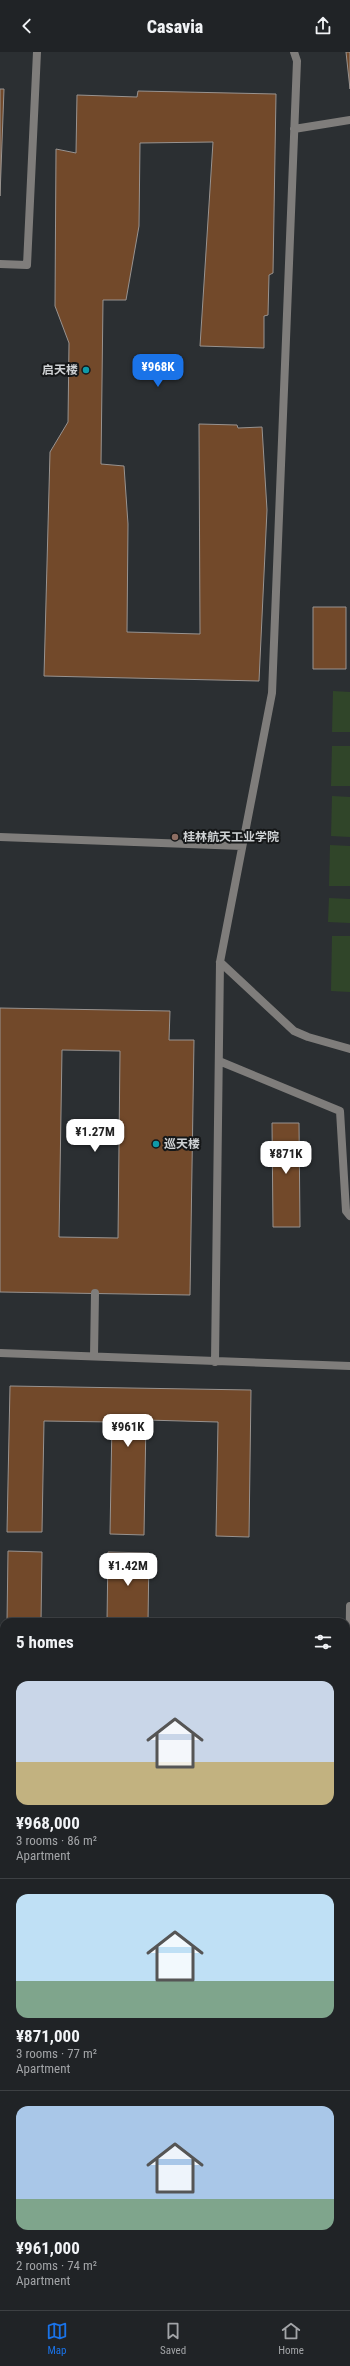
<!DOCTYPE html>
<html lang="en">
<head>
<meta charset="utf-8">
<style>
  :root { --surface:#202326; --page:#2d2f32; --text:#f1f3f6; --muted:#a2a4a7; --line:#3d4043; --accent:#1a73e8 }
  body { margin:0; font-family:"Roboto Condensed","Noto Sans SC",sans-serif; background:var(--page); color:var(--text); height:100vh; display:flex; flex-direction:column; font-size:15px; white-space:nowrap }
  * { box-sizing:border-box; margin:0 }
  p { font-size:13px; color:var(--muted) }
  .icon { flex:none; width:22px; height:22px; fill:none; stroke:currentColor; stroke-width:2; stroke-linecap:round; stroke-linejoin:round }
  .map { position:relative; flex:1; overflow:hidden }
  .details { position:absolute; left:0px; top:1566px; width:350px; height:692px; display:flex; flex-direction:column; background:var(--surface); border-radius:12px 12px 0 0; box-shadow:0 1px 3px #0004,0 0 0 1px var(--line) }
  .details>* { flex:none }
  .price { position:absolute; translate:-50% -34px; padding:0 9px; border-radius:8px; background:#fff; color:#222; font-size:13px; line-height:26px; filter:drop-shadow(0 1px 2px #0008) }
  .price::after { content:''; position:absolute; left:50%; top:24px; width:12px; height:9px; margin-left:-6px; background:inherit; clip-path:polygon(0 0,100% 0,50% 100%) }
  .price.active { background:var(--accent); color:#fff }
  ul { padding:0; list-style:none }
  li { display:grid; align-content:center; gap:8px; height:212px; padding:0 16px }
  li+li { border-top:1px solid var(--line) }
  li span { display:grid; place-items:center; height:124px; border-radius:12px; color:#555 }
  li>.icon { margin-inline-start:auto }
  span .icon { width:72px; height:72px; fill:#fffc; stroke-width:1 }
  li b { font-size:17px }
  h2 { display:flex; justify-content:space-between; align-items:center; height:48px; padding:0 16px; font-size:17px }
  header { display:flex; justify-content:space-between; align-items:center; height:52px; padding:0 16px; background:var(--surface); font-size:18px; font-weight:800 }
  .dock { display:flex; justify-content:space-around; align-items:center; height:56px; border-top:1px solid var(--line); background:var(--surface); font-size:11px; color:var(--muted) }
  .dock a { display:grid; justify-items:center; gap:2px }
  .dock .active { color:var(--accent) }
  .map>svg:first-child { display:block }
</style>
</head>
<body>
<header><svg class="icon" aria-label="back" viewBox="0 0 24 24"><path d="M15 5l-7 7 7 7"/></svg>Casavia<svg class="icon" aria-label="share" viewBox="0 0 24 24"><path d="M12 15V3M7 8l5-5 5 5M5 13v7h14v-7"/></svg></header>
<div class="map">
<svg width="350" height="2258" viewBox="0 0 350 2258">
  <rect width="100%" height="100%" fill="#2b2f32"/>
  <!-- green -->
  <path fill="#304529" d="M333,639L350,640V680H332Z
    M332,694H350V734H331Z
    M332,744L350,745V785L331,784Z
    M330,793L350,794V834H329Z
    M329,846L350,847V871L328,870Z
    M332,884H350V940L331,939Z
    M346,1804H350V2069H346Z
    M346,2074H350V2215H346Z
    M0,2234L4,2235V2254H92L102,2258H0Z"/>
  <!-- building -->
  <path fill="#72492a" stroke="#989390" fill-rule="evenodd" d="M346,0H350V37Z
    M0,37H4L0,144Z
    M138,39L276,42L273,221L269,223L268,263L264,264V296L200,294L213,90L140,91L139,174L126,248H103L101,412L124,414L128,472L127,580L200,582L199,372L237,373L238,376L262,375L267,458L259,629L44,624L50,400L68,370L69,291L55,254L56,97L76,101L77,43L137,45Z
    M313,555H346V617H313Z
    M0,956L170,959L169,988H194L190,1243L0,1240ZM62,998L120,999L118,1186L59,1185Z
    M272,1071H299L300,1175H273Z
    M10,1334L251,1338L249,1485L216,1484L218,1370L146,1368L144,1483L110,1482L112,1370L44,1369L42,1480H7Z
    M8,1499L42,1500L41,1570H7Z
    M108,1500L149,1501L148,1570H107Z
    M0,1830H4V2040H0Z"/>
  <g fill="none" stroke-linecap="round" stroke-linejoin="round">
    <!-- service -->
    <path stroke="#7f7d7b" stroke-width="8" d="M294,77L350,68
      M0,212L27,213L37,0
      M0,785L242,794
      M220,910L294,979L308,985L350,997
      M219,1009L340,1059L346,1159L350,1164
      M0,1301L350,1314
      M94,1304L95,1241
      M215,1310L220,910L272,641L297,9L294,0
      M0,1768H4
      M347,1774L350,1554"/>
    <!-- primary -->
    <path stroke="#d0cbc8" stroke-width="10" d="M0,2167H4
      M0,2183H4
      M242,2254L251,2258
      M279,2254L289,2258"/>
  </g>
  <!-- markers -->
  <g fill="#0f9aa8" stroke="#151718" stroke-width="1.5">
    <circle cx="86" cy="318" r="4"/>
    <circle cx="156" cy="1092" r="4"/>
  </g>
  <circle fill="#8d6e63" stroke="#151718" stroke-width="1.5" cx="175" cy="785" r="4"/>
  <g text-anchor="middle" dominant-baseline="central" stroke-width="4" stroke-linejoin="round" paint-order="stroke">
    <!-- poi labels -->
    <g font-size="12" font-weight="bold" fill="#cfd2d4" stroke="#151718" text-anchor="start">
      <text x="78" y="318" text-anchor="end">启天楼</text>
      <text x="183" y="785">桂林航天工业学院</text>
      <text x="164" y="1092">巡天楼</text>
    </g>
  </g>
</svg>
<b class="price active" style="left:158px;top:336px">¥968K</b>
<b class="price" style="left:95px;top:1101px">¥1.27M</b>
<b class="price" style="left:286px;top:1123px">¥871K</b>
<b class="price" style="left:128px;top:1396px">¥961K</b>
<b class="price" style="left:128px;top:1535px">¥1.42M</b>
<section class="details">
<h2>5 homes<svg class="icon" aria-label="filters" viewBox="0 0 24 24"><path d="M4 7h16M4 17h16"/><circle cx="9" cy="7" r="2"/><circle cx="15" cy="17" r="2"/></svg></h2>
<ul>
<li><span style="background:linear-gradient(#c9d6e8 65%,#c2b280 0)"><svg class="icon" aria-label="home" viewBox="0 0 24 24"><path d="M3 11l9-7 9 7M6 9v11h12V9"/></svg></span><div><b>¥968,000</b><p>3 rooms · 86 m²</p><p>Apartment</p></div></li>
<li><span style="background:linear-gradient(#bfe0f5 70%,#7fa58c 0)"><svg class="icon" aria-label="home" viewBox="0 0 24 24"><path d="M3 11l9-7 9 7M6 9v11h12V9"/></svg></span><div><b>¥871,000</b><p>3 rooms · 77 m²</p><p>Apartment</p></div></li>
<li><span style="background:linear-gradient(#a9c7e8 75%,#7fa58c 0)"><svg class="icon" aria-label="home" viewBox="0 0 24 24"><path d="M3 11l9-7 9 7M6 9v11h12V9"/></svg></span><div><b>¥961,000</b><p>2 rooms · 74 m²</p><p>Apartment</p></div></li>
</ul>
</section>
</div>
<nav class="dock">
<a class="active"><svg class="icon" aria-label="map" viewBox="0 0 24 24"><path d="M3 6l6-2 6 2 6-2v14l-6 2-6-2-6 2zM9 4v14M15 6v14"/></svg>Map</a>
<a><svg class="icon" aria-label="saved" viewBox="0 0 24 24"><path d="M7 4h10v16l-5-4-5 4z"/></svg>Saved</a>
<a><svg class="icon" aria-label="home" viewBox="0 0 24 24"><path d="M3 11l9-7 9 7M6 9v11h12V9"/></svg>Home</a>
</nav>
</body>
</html>
